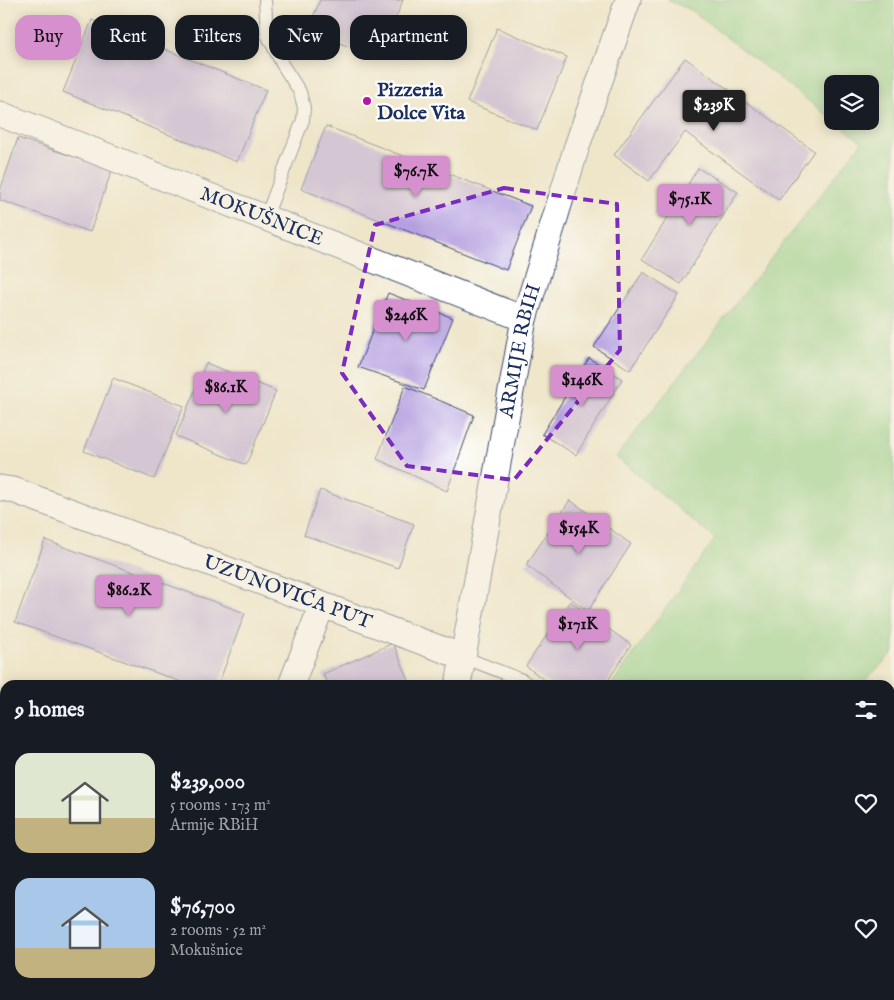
<!DOCTYPE html>
<html lang="en">
<head>
<meta charset="utf-8">
<style>
  :root { --surface:#171b24; --page:#242831; --text:#f1f3f6; --muted:#9ea1a6; --accent:#d690ce }
  body { margin:0; font-family:"IM FELL English",serif; background:var(--page); color:var(--text); height:100vh; display:flex; flex-direction:column; font-size:19px; white-space:nowrap }
  * { box-sizing:border-box; margin:0 }
  p { font-size:16px; color:var(--muted) }
  .icon { flex:none; width:28px; height:28px; fill:none; stroke:currentColor; stroke-width:2; stroke-linecap:round; stroke-linejoin:round }
  .map { position:relative; flex:1; overflow:hidden }
  .sheet { position:absolute; left:0px; top:680px; width:895px; height:320px; display:flex; flex-direction:column; background:var(--surface); border-radius:15px 15px 0 0; box-shadow:0 2px 12px #0003 }
  .sheet>* { flex:none }
  .guide { position:absolute; left:15px; top:15px; width:500px; height:45px; display:flex; gap:10px }
  .buttons { position:absolute; left:824px; top:75px; display:grid; gap:10px }
  .buttons a { display:grid; place-items:center; width:55px; height:55px; border-radius:10px; background:var(--surface); box-shadow:0 2px 12px #0003; font-size:25px }
  .price { position:absolute; translate:-50% -42px; padding:0 11px; border-radius:5px; background:var(--accent); color:#111; font-size:16px; line-height:32px; filter:drop-shadow(0 1px 2px #0008) }
  .price::after { content:''; position:absolute; left:50%; top:30px; width:15px; height:11px; margin-left:-8px; background:inherit; clip-path:polygon(0 0,100% 0,50% 100%) }
  .price.selected { background:#222; color:#fff }
  ul { padding:0; list-style:none }
  li { display:flex; align-items:center; gap:15px; height:125px; padding:0 15px }
  li span { display:grid; place-items:center; flex:none; width:140px; height:100px; border-radius:15px; color:#555 }
  li>.icon { margin-inline-start:auto }
  span .icon { width:60px; height:60px; fill:#fffc; stroke-width:1 }
  li b { font-size:21px }
  h2 { display:flex; justify-content:space-between; align-items:center; height:60px; padding:0 15px; font-size:21px }
  .tag { padding:0 18px; border-radius:15px; background:var(--surface); box-shadow:0 2px 12px #0003; font-size:18px; line-height:45px }
  .tag.selected { background:var(--accent); color:#111 }
  .map>svg:first-child { display:block }
</style>
</head>
<body>
<div class="map">
<svg width="894" height="1000" viewBox="0 0 894 1000">
  <rect width="100%" height="100%" fill="#fff"/>
  <filter id="ink" filterUnits="userSpaceOnUse"><feTurbulence type="fractalNoise" baseFrequency=".02" numOctaves="2"/><feDisplacementMap in="SourceGraphic" scale="10" xChannelSelector="R" yChannelSelector="G"/><feConvolveMatrix kernelMatrix="1 2 1 2 8 2 1 2 1" color-interpolation-filters="sRGB"/></filter>
  <filter id="wash" filterUnits="userSpaceOnUse"><feTurbulence type="fractalNoise" baseFrequency=".0096" numOctaves="4" result="noise"/><feDisplacementMap in="SourceGraphic" scale="20" xChannelSelector="R" yChannelSelector="G"/><feGaussianBlur stdDeviation="1.12" result="paint"/><feColorMatrix in="noise" values="0 0 0 0 0 0 0 0 0 0 0 0 0 0 0 0 0 1.4 0 .05"/><feComposite in="paint" operator="in"/></filter>
  <g filter="url(#wash)">
    <rect width="100%" height="100%" fill="#efe6cb"/>
    <!-- green -->
    <path fill="#8ad08a" stroke="#528074" d="M667,0H894V652L861,685H611L715,539L616,457L862,142L835,121H870V84H832V119L691,10Z
      M0,687H5V729L0,728Z
      M890,960L894,964V1000H422L424,995H890Z
      M25,995H80L78,1000H26Z"/>
    <g id="blocks">
      <!-- building -->
      <path fill="#b5a0df" d="M320,0H403L379,59L308,30Z
        M92,20L266,90L237,162L63,92Z
        M497,28L567,57L537,130L467,102Z
        M685,58L814,151L779,200L685,132L649,181L614,155Z
        M326,126L531,206L506,270L301,189Z
        M18,138L112,170L90,232L0,200V191Z
        M698,168L738,192L681,284L642,259Z
        M643,272L679,295L630,370L594,347Z
        M388,293L453,318L424,390L358,367Z
        M589,358L622,379L576,455L542,434Z
        M206,363L276,391L246,465L176,436Z
        M113,378L184,406L154,479L84,451Z
        M405,386L474,415L447,491L377,459Z
        M320,490L414,524L398,568L304,535Z
        M570,500L631,544L588,611L526,565Z
        M45,540L245,613L218,685H190L15,622Z
        M570,601L631,645L605,685H551L526,666Z
        M393,643L411,685H328L323,674Z
        M890,746L894,749V898L890,894Z
        M5,821V877L0,862V822Z
        M80,995H149L147,1000H78Z
        M263,995H344L342,1000H261Z"/>
    </g>
  </g>
  <g filter="url(#ink)">
    <use href="#blocks" fill-opacity="0" stroke="#3b4a6e" stroke-width="1"/>
    <g fill="none" stroke-linecap="round" stroke-linejoin="round">
      <!-- lane casing -->
      <g stroke="#3b4a6e" stroke-width="14">
        <path id="lane" d="M265,0L267,34L282,64L300,92L304,108L303,120L266,217
          M463,657L522,680L529,685"/>
      </g>
      <!-- street casing -->
      <g stroke="#3b4a6e" stroke-width="27">
        <g id="street">
          <path id="s1" d="M0,114L524,319"/>
          <path id="s2" d="M0,488L13,490L463,657"/>
          <path d="M291,685L322,605"/>
          <path id="s3" d="M458,685L524,319L577,146L628,0"/>
          <path d="M173,1000L175,995"/>
          <path d="M369,1000L371,995"/>
        </g>
      </g>
      <!-- lane -->
      <use href="#lane" stroke="#fff" stroke-width="12"/>
      <!-- street -->
      <use href="#street" stroke="#fff" stroke-width="25"/>
    </g>
  </g>
  <!-- marked area -->
  <path d="M0 0H894V1000H0ZM504,188L617,204L620,350L514,480L407,466L342,373L375,225Z" fill="#efe6cb" fill-opacity=".55" fill-rule="evenodd"/>
  <path fill="none" stroke="#7b2cbf" stroke-width="4" stroke-dasharray="10 6" stroke-linejoin="round" d="M504,188L617,204L620,350L514,480L407,466L342,373L375,225Z"/>
  <!-- markers -->
  <circle fill="#b5179e" stroke="#fff" stroke-width="2" cx="367" cy="101" r="5"/>
  <g text-anchor="middle" dominant-baseline="central" stroke-width="4.5" stroke-linejoin="round" paint-order="stroke">
    <!-- poi labels -->
    <g font-size="20" font-weight="bold" fill="#1b2f5e" stroke="#fff" text-anchor="start">
      <text x="377" y="90">Pizzeria<tspan x="377" dy="23">Dolce Vita</tspan></text>
    </g>
    <!-- street labels -->
    <g font-size="20" fill="#1b2f5e" stroke="#fff">
      <text stroke="none"><textPath href="#s1" startOffset="281">MOKUŠNICE</textPath></text>
      <text stroke="none"><textPath href="#s3" startOffset="340">ARMIJE RBIH</textPath></text>
      <text stroke="none"><textPath href="#s2" startOffset="306">UZUNOVIĆA PUT</textPath></text>
    </g>
  </g>
</svg>
<div class="buttons">
<a><svg class="icon" aria-label="layers" viewBox="0 0 24 24"><path d="M12 4l9 5-9 5-9-5zM3 14l9 5 9-5"/></svg></a>
</div>
<b class="price selected" style="left:714px;top:132px">$239K</b>
<b class="price" style="left:416px;top:198px">$76.7K</b>
<b class="price" style="left:690px;top:226px">$75.1K</b>
<b class="price" style="left:406px;top:342px">$246K</b>
<b class="price" style="left:582px;top:407px">$146K</b>
<b class="price" style="left:226px;top:414px">$86.1K</b>
<b class="price" style="left:579px;top:555px">$154K</b>
<b class="price" style="left:129px;top:617px">$86.2K</b>
<b class="price" style="left:578px;top:651px">$171K</b>
<div class="guide">
<a class="tag selected">Buy</a>
<a class="tag">Rent</a>
<a class="tag">Filters</a>
<a class="tag">New</a>
<a class="tag">Apartment</a>
</div>
<section class="sheet">
<h2>9 homes<svg class="icon" aria-label="filters" viewBox="0 0 24 24"><path d="M4 7h16M4 17h16"/><circle cx="9" cy="7" r="2"/><circle cx="15" cy="17" r="2"/></svg></h2>
<ul>
<li><span style="background:linear-gradient(#dfe7d0 65%,#c2b280 0)"><svg class="icon" aria-label="home" viewBox="0 0 24 24"><path d="M3 11l9-7 9 7M6 9v11h12V9"/></svg></span><div><b>$239,000</b><p>5 rooms · 173 m²</p><p>Armije RBiH</p></div><svg class="icon" aria-label="heart" viewBox="0 0 24 24"><path d="M12 20l-8-8c-3-5 5-10 8-4 3-6 11-1 8 4z"/></svg></li>
<li><span style="background:linear-gradient(#a9c7e8 70%,#c2b280 0)"><svg class="icon" aria-label="home" viewBox="0 0 24 24"><path d="M3 11l9-7 9 7M6 9v11h12V9"/></svg></span><div><b>$76,700</b><p>2 rooms · 52 m²</p><p>Mokušnice</p></div><svg class="icon" aria-label="heart" viewBox="0 0 24 24"><path d="M12 20l-8-8c-3-5 5-10 8-4 3-6 11-1 8 4z"/></svg></li>
</ul>
</section>
</div>
</body>
</html>
